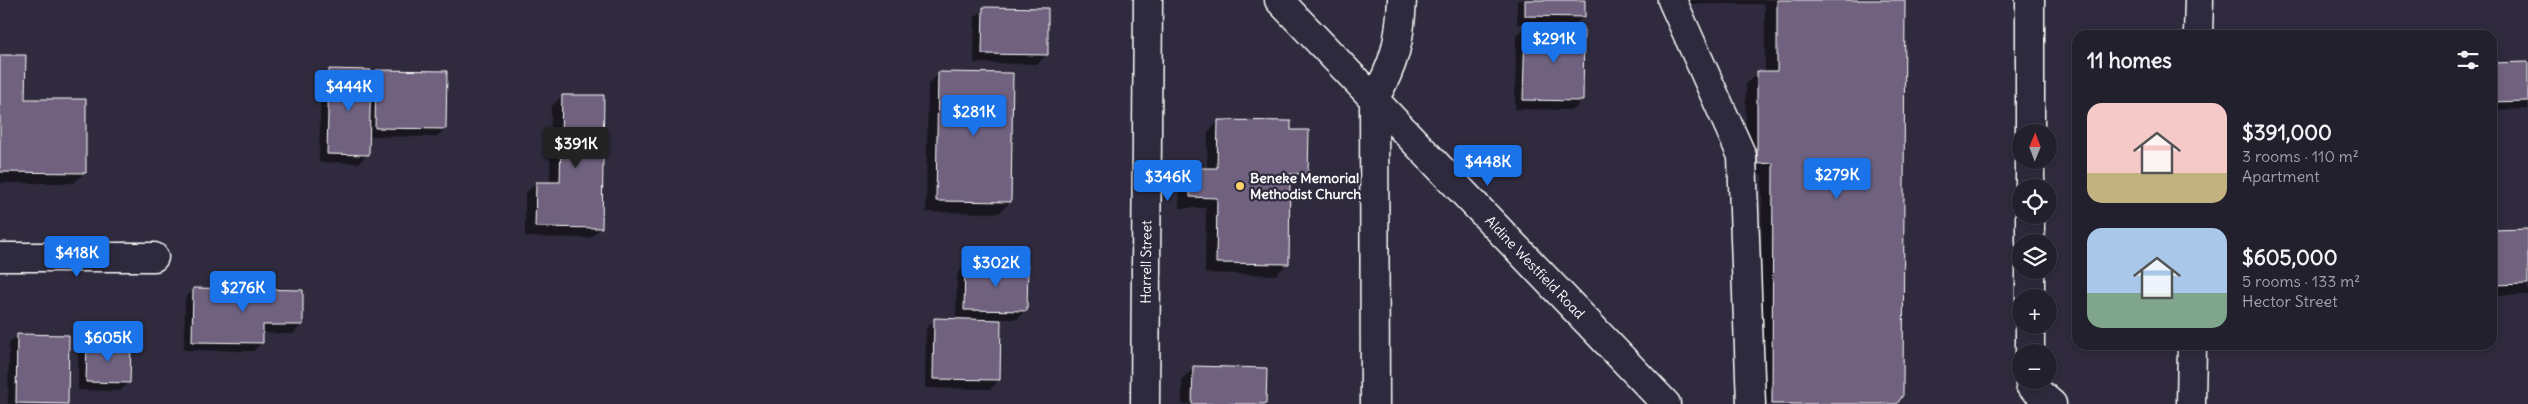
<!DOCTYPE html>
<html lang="en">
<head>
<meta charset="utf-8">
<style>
  :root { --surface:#23202e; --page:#2b2836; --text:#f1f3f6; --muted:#a3a3aa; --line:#403e4a; --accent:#1a73e8 }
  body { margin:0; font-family:Delius,sans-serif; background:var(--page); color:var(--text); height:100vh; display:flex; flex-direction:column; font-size:19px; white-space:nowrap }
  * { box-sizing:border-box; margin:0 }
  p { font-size:16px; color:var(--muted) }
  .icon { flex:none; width:28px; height:28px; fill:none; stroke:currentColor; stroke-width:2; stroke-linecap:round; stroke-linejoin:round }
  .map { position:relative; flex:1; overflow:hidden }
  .drawer { position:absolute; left:2072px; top:30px; width:425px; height:320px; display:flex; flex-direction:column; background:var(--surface); border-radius:15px; box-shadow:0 2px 8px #0003,0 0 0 1px var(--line) }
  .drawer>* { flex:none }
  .needle { width:32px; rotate:1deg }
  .buttons { position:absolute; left:2012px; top:124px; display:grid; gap:10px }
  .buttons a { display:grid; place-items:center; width:45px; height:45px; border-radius:50%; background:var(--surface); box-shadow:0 2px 8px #0003,0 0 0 1px var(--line); font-size:25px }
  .price { position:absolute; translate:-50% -42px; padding:0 11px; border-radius:5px; background:var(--accent); color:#fff; font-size:16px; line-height:32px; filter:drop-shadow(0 1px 2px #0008) }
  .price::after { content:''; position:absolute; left:50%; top:30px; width:15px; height:11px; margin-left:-8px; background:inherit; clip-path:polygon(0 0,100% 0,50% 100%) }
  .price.on { background:#222; color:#fff }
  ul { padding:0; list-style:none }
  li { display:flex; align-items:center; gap:15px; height:125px; padding:0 15px }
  li span { display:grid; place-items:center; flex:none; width:140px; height:100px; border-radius:15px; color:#555 }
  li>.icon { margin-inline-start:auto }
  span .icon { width:60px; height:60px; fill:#fffc; stroke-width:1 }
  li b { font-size:21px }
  h2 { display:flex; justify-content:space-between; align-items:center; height:60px; padding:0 15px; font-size:21px }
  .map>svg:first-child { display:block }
</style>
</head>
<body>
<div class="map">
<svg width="2528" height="404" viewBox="0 0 2528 404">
  <rect width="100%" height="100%" fill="#2f2a3d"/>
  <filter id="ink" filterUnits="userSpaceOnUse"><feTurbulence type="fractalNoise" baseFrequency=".02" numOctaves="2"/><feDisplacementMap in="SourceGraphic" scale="10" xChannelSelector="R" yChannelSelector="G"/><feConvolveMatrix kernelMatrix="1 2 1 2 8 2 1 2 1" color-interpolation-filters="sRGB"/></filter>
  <g filter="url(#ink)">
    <!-- shadow -->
    <path fill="#0007" d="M1517,0H1584L1583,16L1575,25L1517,24Z
      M1683,0H1904L1896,404H1761L1762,175H1745L1746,84L1758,72H1765V4H1683Z
      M984,9L1046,55L1038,64L974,63L975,17Z
      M1525,27L1582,101L1573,110L1515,109L1516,36Z
      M0,56L24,100L85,172L74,183H0Z
      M2528,63V109L2492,110V64Z
      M329,70L369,79L377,71L445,129L436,137L368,136V154L359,163L319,162L321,79Z
      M939,73L1010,202L999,213L926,212L928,84Z
      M562,96L601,227L590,238L525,237V194L536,183H550L551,107Z
      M1219,121L1290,131L1307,174L1296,185H1289L1287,264L1276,275L1205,273L1206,208H1179L1180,180L1191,169H1207L1208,132Z
      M2492,231H2528V295H2492Z
      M965,266L1026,310L1017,319H1000L999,380L990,389L925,388L926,328L935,320H956L957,275Z
      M194,289L301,325L293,334L262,333V343L253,351L184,350L185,298Z
      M18,335L67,403L66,404H8L9,344Z
      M87,344L129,382L120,391L78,390V353Z
      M1194,368L1265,404H1182V379Z"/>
    <!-- building -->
    <path fill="#6f627f" stroke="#fff" d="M1525,0H1585V17L1525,16Z
      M1777,0H1905L1903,395L1897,404H1772L1773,163L1757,164V71H1777Z
      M983,7L1048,8V55L982,54Z
      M1525,26L1584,27L1583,101L1523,100Z
      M0,55H26L25,99H86V173L0,172Z
      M2528,62V101L2492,102V63Z
      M329,69L371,70L369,155L327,154Z
      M376,70L447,71L446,129L375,128Z
      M938,72L1013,73L1011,202L936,201Z
      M562,95H604L602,228L535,227L536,182H560Z
      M1218,120L1291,121V130H1309L1308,174H1290L1289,264L1216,263L1217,198L1190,197V168H1217Z
      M2528,229V284L2492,285V230Z
      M965,265L1028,266L1027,311L964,310Z
      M193,288L303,290V325H263V343L192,342Z
      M934,318L1001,320L1000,380L933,379Z
      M17,334L69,335L68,404L16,403Z
      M87,343L131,344L130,383L86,382Z
      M1193,366L1267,368L1266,404H1192Z"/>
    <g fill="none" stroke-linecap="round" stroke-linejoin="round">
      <!-- minor casing -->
      <g stroke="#fff" stroke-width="31">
        <g id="minor">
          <path d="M1672,0L1742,156L1751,404"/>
          <path d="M2030,0V132"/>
          <path d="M2030,160V188"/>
          <path d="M2030,215V242"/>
          <path d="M0,257H154"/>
          <path d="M2030,270V298"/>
          <path d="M2030,325V352"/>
          <path d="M2030,385L2052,404"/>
          <path id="s1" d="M1145,404L1148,0"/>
          <path d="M1375,404L1374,99C1395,64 1400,40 1402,0"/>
        </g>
      </g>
      <!-- major casing -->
      <g stroke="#fff" stroke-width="31">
        <g id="major">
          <path id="s2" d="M1279,0L1666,404"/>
          <path d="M2198,35L2199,0"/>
          <path d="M2191,404L2192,345"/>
        </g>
      </g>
      <!-- minor -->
      <use href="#minor" stroke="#2f2a3d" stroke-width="28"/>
      <!-- major -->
      <use href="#major" stroke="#2f2a3d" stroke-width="28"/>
    </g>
  </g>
  <!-- markers -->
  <circle fill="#ffd166" stroke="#2f2a3d" stroke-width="2" cx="1240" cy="186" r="5"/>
  <g text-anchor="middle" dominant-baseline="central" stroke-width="4.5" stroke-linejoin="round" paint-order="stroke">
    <!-- poi labels -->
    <g font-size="14" font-weight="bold" fill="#fff" stroke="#2f2a3d" text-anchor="start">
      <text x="1250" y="178">Beneke Memorial<tspan x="1250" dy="16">Methodist Church</tspan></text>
    </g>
    <!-- street labels -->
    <g font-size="14" fill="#fff" stroke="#2f2a3d">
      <text stroke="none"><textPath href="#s1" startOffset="142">Harrell Street</textPath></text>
      <text stroke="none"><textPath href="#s2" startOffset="370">Aldine Westfield Road</textPath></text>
    </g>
  </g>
</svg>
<div class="buttons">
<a><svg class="needle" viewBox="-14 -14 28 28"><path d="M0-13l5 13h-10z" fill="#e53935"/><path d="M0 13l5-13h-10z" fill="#a3a3aa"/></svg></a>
<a><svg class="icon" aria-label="locate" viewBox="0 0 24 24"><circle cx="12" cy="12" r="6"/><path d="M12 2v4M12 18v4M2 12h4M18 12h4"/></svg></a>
<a><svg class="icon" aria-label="layers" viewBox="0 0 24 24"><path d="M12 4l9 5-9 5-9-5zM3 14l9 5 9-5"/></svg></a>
<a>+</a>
<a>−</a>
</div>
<b class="price" style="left:1554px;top:64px">$291K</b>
<b class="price" style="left:349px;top:112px">$444K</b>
<b class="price" style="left:974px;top:137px">$281K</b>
<b class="price on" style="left:576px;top:169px">$391K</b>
<b class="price" style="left:1488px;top:187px">$448K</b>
<b class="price" style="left:1837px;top:200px">$279K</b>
<b class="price" style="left:1168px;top:202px">$346K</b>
<b class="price" style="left:77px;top:278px">$418K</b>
<b class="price" style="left:996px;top:288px">$302K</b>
<b class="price" style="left:243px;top:313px">$276K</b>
<b class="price" style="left:108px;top:363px">$605K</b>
<section class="drawer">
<h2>11 homes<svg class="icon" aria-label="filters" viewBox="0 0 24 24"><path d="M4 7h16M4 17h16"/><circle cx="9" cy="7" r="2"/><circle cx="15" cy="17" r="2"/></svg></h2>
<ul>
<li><span style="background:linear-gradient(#f6c9c9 70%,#c2b280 0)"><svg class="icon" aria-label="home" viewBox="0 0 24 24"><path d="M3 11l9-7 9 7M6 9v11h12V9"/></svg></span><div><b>$391,000</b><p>3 rooms · 110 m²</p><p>Apartment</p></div></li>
<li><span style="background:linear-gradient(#a9c7e8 65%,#7fa58c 0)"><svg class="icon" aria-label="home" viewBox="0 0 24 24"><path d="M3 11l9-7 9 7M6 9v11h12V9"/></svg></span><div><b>$605,000</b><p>5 rooms · 133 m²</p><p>Hector Street</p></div></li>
</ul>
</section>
</div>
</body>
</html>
